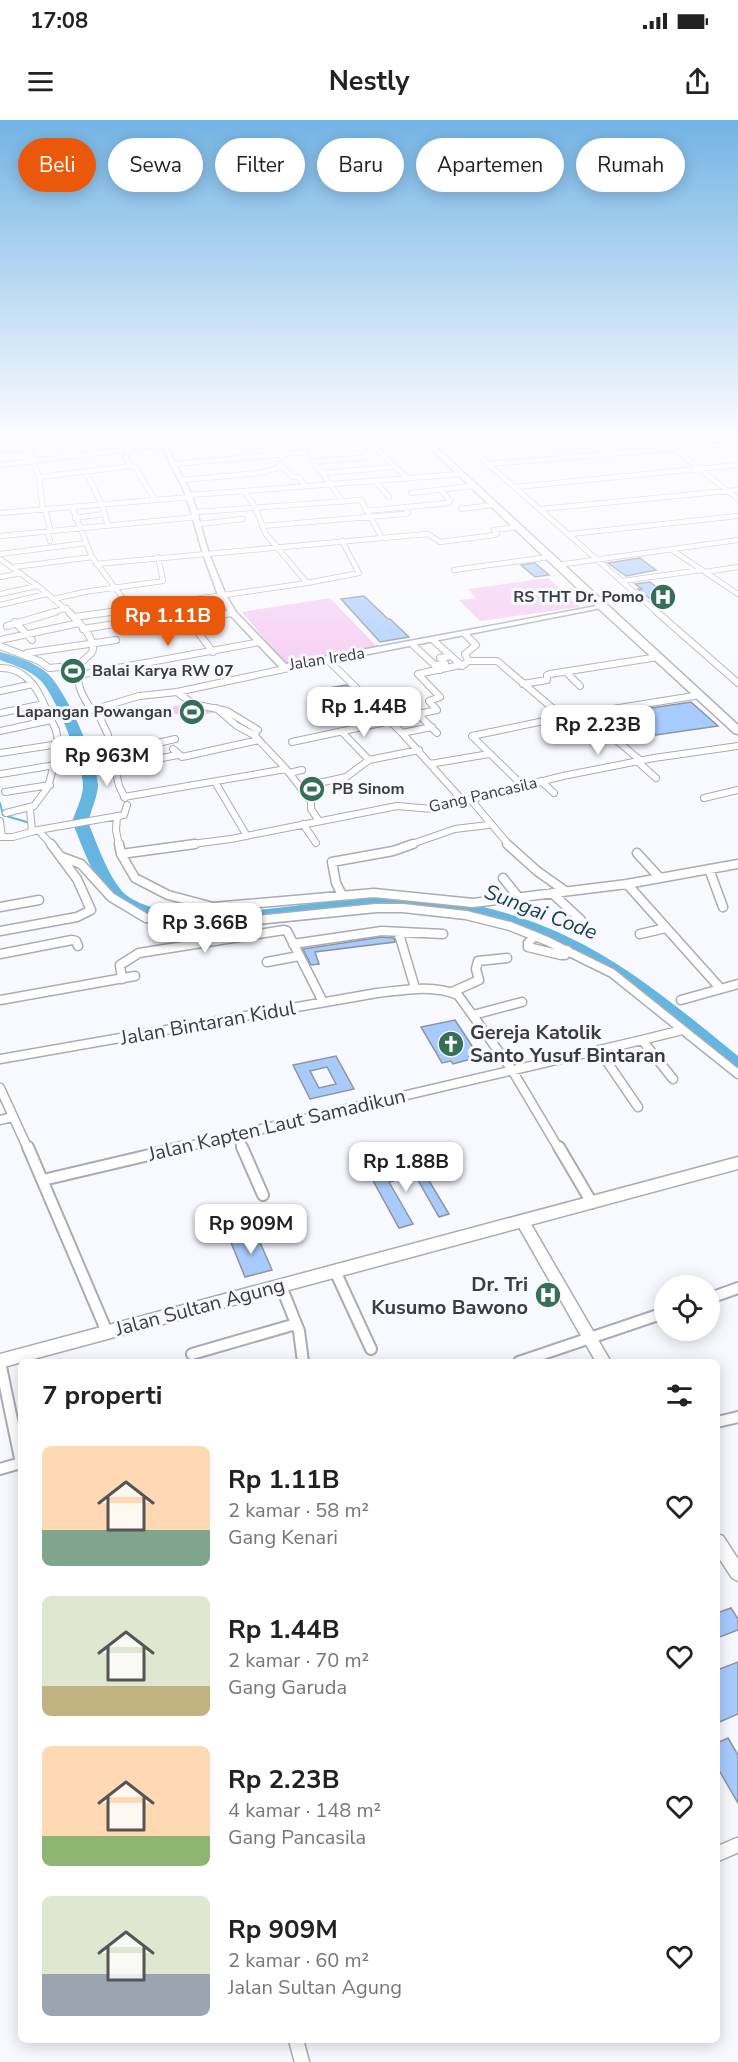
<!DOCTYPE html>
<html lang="id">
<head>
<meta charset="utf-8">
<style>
  :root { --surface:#fff; --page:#f2f2f2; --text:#222; --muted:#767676; --accent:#ea580c }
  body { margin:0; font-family:"Nunito Sans",sans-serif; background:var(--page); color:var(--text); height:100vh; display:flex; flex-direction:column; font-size:22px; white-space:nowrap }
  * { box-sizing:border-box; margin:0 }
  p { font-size:20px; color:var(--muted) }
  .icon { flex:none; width:33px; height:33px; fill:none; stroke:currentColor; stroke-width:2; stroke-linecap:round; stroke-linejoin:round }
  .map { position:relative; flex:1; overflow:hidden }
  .sheet { position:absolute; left:18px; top:1239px; width:702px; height:684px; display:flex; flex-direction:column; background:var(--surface); border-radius:9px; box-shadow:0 3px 15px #0003 }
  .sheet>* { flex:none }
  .banner { position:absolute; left:18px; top:18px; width:702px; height:54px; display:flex; gap:12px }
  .tools { position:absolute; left:654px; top:1155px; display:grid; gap:12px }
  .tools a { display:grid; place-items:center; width:66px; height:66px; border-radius:50%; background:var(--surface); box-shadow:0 3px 15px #0003; font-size:30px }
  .price { position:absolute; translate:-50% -51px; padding:0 14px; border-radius:12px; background:#fff; color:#222; font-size:20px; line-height:39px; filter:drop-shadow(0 2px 3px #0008) }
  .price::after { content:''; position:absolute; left:50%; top:36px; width:18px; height:14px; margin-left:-9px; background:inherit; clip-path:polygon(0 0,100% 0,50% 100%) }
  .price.on { background:var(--accent); color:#fff }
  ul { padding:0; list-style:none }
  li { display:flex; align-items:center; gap:18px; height:150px; padding:0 24px }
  li span { display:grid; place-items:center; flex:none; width:168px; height:120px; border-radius:9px; color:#555 }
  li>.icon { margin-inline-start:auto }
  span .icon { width:72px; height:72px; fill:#fffc; stroke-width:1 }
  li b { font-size:26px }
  h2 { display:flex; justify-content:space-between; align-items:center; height:72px; padding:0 24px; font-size:26px }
  .tag { padding:0 21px; border-radius:27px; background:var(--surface); box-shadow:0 3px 15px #0003; font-size:21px; line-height:54px }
  .tag.on { background:var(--accent); color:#fff }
  .status { display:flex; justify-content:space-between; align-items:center; height:42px; padding:0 30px; background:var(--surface); direction:ltr }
  .status svg { height:16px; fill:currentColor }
  header { display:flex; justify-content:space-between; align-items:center; height:78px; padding:0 24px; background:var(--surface); font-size:27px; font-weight:700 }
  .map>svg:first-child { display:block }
</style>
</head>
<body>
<div class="status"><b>17:08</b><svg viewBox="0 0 49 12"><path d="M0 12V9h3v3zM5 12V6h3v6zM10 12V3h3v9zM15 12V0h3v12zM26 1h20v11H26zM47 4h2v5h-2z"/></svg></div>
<header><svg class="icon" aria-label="menu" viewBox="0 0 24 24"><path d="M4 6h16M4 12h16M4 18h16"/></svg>Nestly<svg class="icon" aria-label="share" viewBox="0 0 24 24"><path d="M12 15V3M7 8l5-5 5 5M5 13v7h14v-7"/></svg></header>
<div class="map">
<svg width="738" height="1942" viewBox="0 0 738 1942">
  <rect width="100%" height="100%" fill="#f8f9ff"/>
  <!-- green -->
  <path fill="#f5caf2" d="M548,458L580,487L480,501L459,480L476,478L468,469Z
    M330,478L379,529L286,545L242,492Z
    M185,584L219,591L189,599L180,595L157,590Z"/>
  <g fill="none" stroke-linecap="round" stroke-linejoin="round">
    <!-- stream -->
    <path stroke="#65b5e1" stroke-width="2" d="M0,683L3,695L30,703"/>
    <!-- river -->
    <path fill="#65b5e1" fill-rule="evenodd" d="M0,532C16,536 34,542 47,553C65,568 98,642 98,666C97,678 91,690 88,702C96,721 111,766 129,777C181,812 317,779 379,776C411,774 443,778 474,785C586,809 652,866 738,936V952L731,950C650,883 580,819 473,794C443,787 410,784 378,786C318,789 161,824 115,782C94,763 83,727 72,702C76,690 82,679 83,667C84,646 55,575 41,561C30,550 14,545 0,540Z"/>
  </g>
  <!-- building -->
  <path fill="#a8cbfe" stroke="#8f949c" stroke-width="1.5" fill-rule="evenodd" d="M640,438L656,450L626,456L608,443Z
    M535,443L549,455L535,457L521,445Z
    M650,462L664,473H661L670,481L655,483L638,469H642L635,464Z
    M364,476L388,499H390L409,517L380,522L341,479Z
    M346,565L354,573L326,578L318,570Z
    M691,582L718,606L656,615L631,591Z
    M382,817L394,818L395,822L315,832L319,844L311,845L303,829Z
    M455,900L478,935L469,937L471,939L453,944L451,941L442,943L421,907Z
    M336,936L354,969L310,979L293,945ZM327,947L336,964L319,968L310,951Z
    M419,1044L449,1094L439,1097L415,1055L389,1062L413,1104L399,1108L371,1057Z
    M256,1113L272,1150L245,1157L230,1120Z
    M731,1488L738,1499V1510L717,1518V1493Z
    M738,1542V1594L717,1603V1550Z
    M728,1618L738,1635V1683L717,1647V1623Z"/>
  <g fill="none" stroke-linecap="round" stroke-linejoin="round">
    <!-- minor-far4 casing -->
    <g stroke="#aaabb4" stroke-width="6">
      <path id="minor-far4" d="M271,315L269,319L282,337
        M363,315L408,359
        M455,315L658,493
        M657,315L738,379
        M371,323L423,318
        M466,324L577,315
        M164,325L172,320L241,315
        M27,327L32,326L31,322L35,321
        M130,329L125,338L131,346L135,347L155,380
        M0,330L28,328L39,357L43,390
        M174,344L306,332L300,322L350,318
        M279,344L293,357H299L305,366
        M489,344L738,323
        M0,345L130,329
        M86,352L102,385L108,406
        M322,353L313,342L367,337L350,315
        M39,357L131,346
        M182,360L259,353L282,347
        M376,362L389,377
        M515,367L738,345
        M244,371L461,354
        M411,373L472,366
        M343,382L322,353L395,347
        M72,387L92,437L131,489
        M45,389L50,408L48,413L50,421
        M461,389L493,385
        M541,389L738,370
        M366,391L448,383L450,381L441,370
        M0,393L190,377
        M75,398L104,394
        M199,404L243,399
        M262,406L404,394L408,393L405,387
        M570,414L738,396
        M0,416L197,397
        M382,418L428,414L440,422L495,415L497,414L494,410L517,407
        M672,430L738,474
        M0,434L86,423
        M0,439L38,466L70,493
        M96,444L382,418L361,380L196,392
        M558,445L738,420
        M14,447L92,437
        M454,450L549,437
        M705,452L738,447
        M0,457L21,453
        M622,461L702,450
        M307,463L359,453L342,421
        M0,474L37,466
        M54,479L84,472L163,461L158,437
        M0,485L46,474
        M127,489L129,493
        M50,493L67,488
        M100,493L307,463L266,414L254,385L244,371L189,375"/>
    </g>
    <!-- minor-far3 casing -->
    <g stroke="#aaabb4" stroke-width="8">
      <path id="minor-far3" d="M69,492C77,501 92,514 93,527C94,534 86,537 82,542C72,557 82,577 92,590L139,576L177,572L289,548
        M128,492L136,505L233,493
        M657,492L738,563
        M74,497L111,492
        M188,499L213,532
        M15,502L32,520
        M7,506L55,492
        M83,509L133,501
        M0,520L79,503
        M433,520L462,546
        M412,524L440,550
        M0,526L39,541L49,548L81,545
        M27,533L116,520
        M328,540L402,613L463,681
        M468,541H497L563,597L700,575
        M437,545L445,543L440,538L451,536
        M0,548C22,547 36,565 44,584L0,593
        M566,552L580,566
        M79,555L260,522
        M523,564L547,560V555L550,554L658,537
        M0,571L33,564
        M177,572L193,584L227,591L258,610L254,615
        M216,588L237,606L254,615L286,649L311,681V689L319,701
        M96,589L108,615L119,666L125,678
        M583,592L641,641
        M0,611L51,600
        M342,612L369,640
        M402,613L432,607
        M437,613L418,594L437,590L429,581L440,577L418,554L465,544L468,540L465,534L476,525L465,514
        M292,622L390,601
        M173,629L182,637L259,620
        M0,633L59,624
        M111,634L175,619
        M637,641L656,658
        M430,644L489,634
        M114,647L178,635
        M289,653L302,650
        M1,654L55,645
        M541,661L554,673
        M215,662L247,716
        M523,666L472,616L563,597
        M301,667L346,657L369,640L419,630
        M5,672L50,665
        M124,677L286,649
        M704,678L738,670
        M471,680L509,725
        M30,689L32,712
        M6,693L34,686L48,667L59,626L56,610L44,584
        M117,696L116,710L119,725
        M0,701L2,717
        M303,704L316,723
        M38,710L124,695L127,685
        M0,717H13L38,710L52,725
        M184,725L231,719L397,686L433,689L563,656L654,638L738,626
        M409,725L455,709L488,705"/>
    </g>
    <!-- minor-far2 casing -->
    <g stroke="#aaabb4" stroke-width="11">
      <path id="minor-far2" d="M119,724L121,734L135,758L168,775L213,787L374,773L473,783L627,764L738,744
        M507,724L537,751L564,770
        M637,733L660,758
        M121,734L195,724
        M62,737L81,744L111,777L146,798L218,804L376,788H403L466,795L510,806L547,821L612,853L738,954
        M709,749L723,787
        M503,758L519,778
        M627,764L720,868
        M552,773L581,800
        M342,775L336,763L332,742L393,731L413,724
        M0,787L39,780
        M0,811L77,797L91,790L77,759L51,724
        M399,814L415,868
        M640,814L666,808
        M535,816L528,823V827L561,835H565L567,830
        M293,824L382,811L443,814
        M0,834L72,820L76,821L78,826
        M267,842L299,836
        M122,859L120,845L139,833L284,810L287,811L323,882
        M452,872L479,860L476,849L478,841L507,838
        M0,880L135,856
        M681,880L738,864
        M473,895L522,882
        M642,920L682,910
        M599,930L638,987
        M0,939L377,873C404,870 433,864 458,875L512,950L559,1029
        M0,968L28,1029
        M0,1000L12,997
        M236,1014L243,1029
        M176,1029L642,920L673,959"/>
    </g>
    <!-- minor-far1 casing -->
    <g stroke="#aaabb4" stroke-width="14">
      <path id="minor-far1" d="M28,1027L107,1212
        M242,1027L263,1075
        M559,1027L592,1083
        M43,1060L183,1027
        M335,1151L371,1229
        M281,1166L299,1211L303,1242
        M710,1178L738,1168
        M192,1234L296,1204
        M0,1242L21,1343
        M519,1242L664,1193
        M717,1302L738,1297
        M0,1349L21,1343"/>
    </g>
    <!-- minor casing -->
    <g stroke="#aaabb4" stroke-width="17">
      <path id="minor" d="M717,1734L738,1725
        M296,1920L302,1942"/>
    </g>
    <!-- tertiary casing -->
    <g stroke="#aaabb4" stroke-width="3">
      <path id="tertiary" d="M119,315H125L132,327L166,324L192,375L209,434L226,475L236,492L286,544L602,485L606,487L298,548L281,549L230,495L218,475L203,434L186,375L162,327L128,330Z
        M523,1097L528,1099L611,1242H596L516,1102L518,1099Z
        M717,1414L723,1416L738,1439V1461L732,1458L717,1435Z"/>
    </g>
    <!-- primary casing -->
    <g stroke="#aaabb4" stroke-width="3">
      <path id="primary" d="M416,315H423L738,605V614L734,613L599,489Z
        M738,1037V1049L0,1248V1234Z"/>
    </g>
    <!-- minor-far4 -->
    <use href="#minor-far4" stroke="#fff" stroke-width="4.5"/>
    <!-- minor-far3 -->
    <use href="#minor-far3" stroke="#fff" stroke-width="6"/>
    <!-- minor-far2 -->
    <use href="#minor-far2" stroke="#fff" stroke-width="8"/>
    <!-- minor-far1 -->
    <use href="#minor-far1" stroke="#fff" stroke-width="10"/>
    <!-- minor -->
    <use href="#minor" stroke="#fff" stroke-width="14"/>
    <!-- tertiary -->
    <use href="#tertiary" fill="#fff" fill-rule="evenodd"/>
    <!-- primary -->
    <use href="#primary" fill="#fff" fill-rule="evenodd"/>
  </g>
  <!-- sky -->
  <linearGradient id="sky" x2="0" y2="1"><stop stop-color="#73b4e5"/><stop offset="0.54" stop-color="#fcfcff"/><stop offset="1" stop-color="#fcfcff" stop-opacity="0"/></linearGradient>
  <rect width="738" height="586" fill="url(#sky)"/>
  <!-- icons -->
  <defs>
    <g id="hospital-disc" transform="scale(1.35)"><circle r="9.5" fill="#366f56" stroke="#f8f9ff"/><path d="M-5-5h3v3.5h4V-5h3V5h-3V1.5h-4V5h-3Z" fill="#fff"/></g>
    <g id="stadium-disc" transform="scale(1.35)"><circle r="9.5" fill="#366f56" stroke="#f8f9ff"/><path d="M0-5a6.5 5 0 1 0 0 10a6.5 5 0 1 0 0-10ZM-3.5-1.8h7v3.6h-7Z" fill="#fff"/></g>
    <g id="church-disc" transform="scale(1.35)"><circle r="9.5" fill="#366f56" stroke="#f8f9ff"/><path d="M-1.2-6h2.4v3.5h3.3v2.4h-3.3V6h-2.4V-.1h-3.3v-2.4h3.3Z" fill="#fff"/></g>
  </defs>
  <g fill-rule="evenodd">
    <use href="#hospital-disc" x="663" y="477"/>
    <use href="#stadium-disc" x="73" y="551"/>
    <use href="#stadium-disc" x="192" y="592"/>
    <use href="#stadium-disc" x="312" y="669"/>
    <use href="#church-disc" x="451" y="924"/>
    <use href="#hospital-disc" x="548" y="1175"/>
  </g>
  <g text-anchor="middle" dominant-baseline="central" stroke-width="6" stroke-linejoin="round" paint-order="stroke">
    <!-- far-poi labels -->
    <g font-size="16" font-weight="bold" fill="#3c3c40" stroke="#f8f9ff" text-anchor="end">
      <text x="644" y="477">RS THT Dr. Pomo</text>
      <text x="92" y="551" text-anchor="start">Balai Karya RW 07</text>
      <text x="172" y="592">Lapangan Powangan</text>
      <text x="332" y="669" text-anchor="start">PB Sinom</text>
    </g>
    <!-- far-street labels -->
    <g font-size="16" fill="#3c3c40" stroke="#f8f9ff">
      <text transform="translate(327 539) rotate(-9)">Jalan Ireda</text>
      <text transform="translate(483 675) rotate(-13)">Gang Pancasila</text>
    </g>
    <!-- street labels -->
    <g font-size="20" fill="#3c3c40" stroke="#f8f9ff">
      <text transform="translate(208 903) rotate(-10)">Jalan Bintaran Kidul</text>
      <text transform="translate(277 1005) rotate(-13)">Jalan Kapten Laut Samadikun</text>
      <text transform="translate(200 1187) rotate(-15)">Jalan Sultan Agung</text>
    </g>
    <!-- poi labels -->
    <g font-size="20" font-weight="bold" fill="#3c3c40" stroke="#f8f9ff" text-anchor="start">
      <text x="470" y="912">Gereja Katolik<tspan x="470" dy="23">Santo Yusuf Bintaran</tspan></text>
      <text x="528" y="1164" text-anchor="end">Dr. Tri<tspan x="528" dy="23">Kusumo Bawono</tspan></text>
    </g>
    <!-- water labels -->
    <g font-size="21" font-style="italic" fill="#1c4053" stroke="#f8f9ff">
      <text transform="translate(541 792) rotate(21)">Sungai Code</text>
    </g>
  </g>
</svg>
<div class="tools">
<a><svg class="icon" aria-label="locate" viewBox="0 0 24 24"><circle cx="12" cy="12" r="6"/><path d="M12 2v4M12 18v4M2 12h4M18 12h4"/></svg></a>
</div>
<b class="price on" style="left:168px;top:527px">Rp 1.11B</b>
<b class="price" style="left:364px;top:618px">Rp 1.44B</b>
<b class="price" style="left:598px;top:636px">Rp 2.23B</b>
<b class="price" style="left:107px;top:667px">Rp 963M</b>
<b class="price" style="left:205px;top:834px">Rp 3.66B</b>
<b class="price" style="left:406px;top:1073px">Rp 1.88B</b>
<b class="price" style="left:251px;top:1135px">Rp 909M</b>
<div class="banner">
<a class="tag on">Beli</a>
<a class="tag">Sewa</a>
<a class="tag">Filter</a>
<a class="tag">Baru</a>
<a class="tag">Apartemen</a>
<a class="tag">Rumah</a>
</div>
<section class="sheet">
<h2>7 properti<svg class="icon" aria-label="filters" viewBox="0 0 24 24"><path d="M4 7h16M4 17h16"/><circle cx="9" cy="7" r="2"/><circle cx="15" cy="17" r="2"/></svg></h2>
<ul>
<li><span style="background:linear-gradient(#ffd9b3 70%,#7fa58c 0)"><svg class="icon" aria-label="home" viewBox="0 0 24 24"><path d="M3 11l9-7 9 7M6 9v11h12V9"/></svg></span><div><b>Rp 1.11B</b><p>2 kamar · 58 m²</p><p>Gang Kenari</p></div><svg class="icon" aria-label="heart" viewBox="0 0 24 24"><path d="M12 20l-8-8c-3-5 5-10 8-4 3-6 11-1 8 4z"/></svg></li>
<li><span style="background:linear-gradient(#dfe7d0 75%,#c2b280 0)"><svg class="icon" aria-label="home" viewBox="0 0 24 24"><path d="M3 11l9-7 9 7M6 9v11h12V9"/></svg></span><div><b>Rp 1.44B</b><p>2 kamar · 70 m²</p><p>Gang Garuda</p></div><svg class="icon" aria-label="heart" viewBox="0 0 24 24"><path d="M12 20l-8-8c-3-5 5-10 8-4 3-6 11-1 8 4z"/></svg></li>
<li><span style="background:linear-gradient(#ffd9b3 75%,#8fb573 0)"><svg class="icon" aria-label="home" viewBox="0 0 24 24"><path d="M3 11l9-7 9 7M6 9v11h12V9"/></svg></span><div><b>Rp 2.23B</b><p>4 kamar · 148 m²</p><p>Gang Pancasila</p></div><svg class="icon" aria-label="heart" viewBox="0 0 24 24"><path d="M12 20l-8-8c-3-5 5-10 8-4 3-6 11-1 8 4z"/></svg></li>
<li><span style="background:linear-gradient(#dfe7d0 65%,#9aa5b1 0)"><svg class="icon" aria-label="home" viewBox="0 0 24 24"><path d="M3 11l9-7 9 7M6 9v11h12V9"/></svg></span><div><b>Rp 909M</b><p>2 kamar · 60 m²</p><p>Jalan Sultan Agung</p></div><svg class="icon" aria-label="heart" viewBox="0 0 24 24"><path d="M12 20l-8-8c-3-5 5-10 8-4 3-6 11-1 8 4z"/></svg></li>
</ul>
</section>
</div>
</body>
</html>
